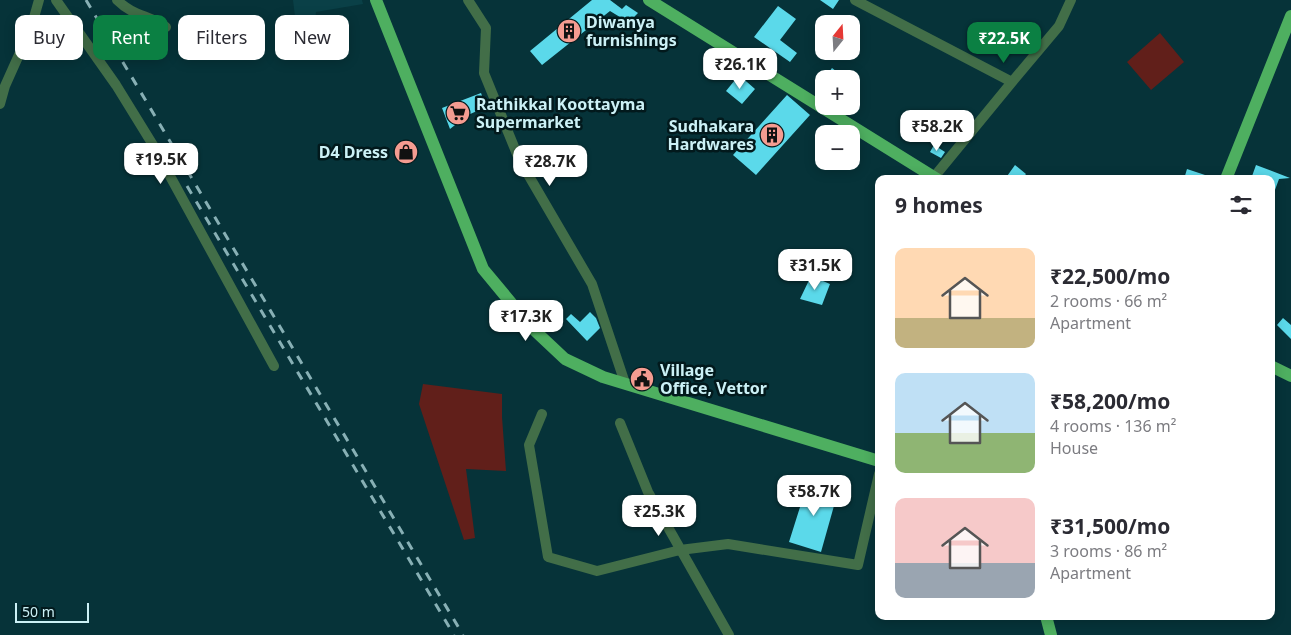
<!DOCTYPE html>
<html lang="en">
<head>
<meta charset="utf-8">
<style>
  :root { --surface:#fff; --page:#f7f7f7; --text:#2b2b33; --muted:#7c7c81; --accent:#0b8043 }
  body { margin:0; font-family:"Noto Sans",sans-serif; background:var(--page); color:var(--text); height:100vh; display:flex; flex-direction:column; font-size:19px; white-space:nowrap }
  * { box-sizing:border-box; margin:0 }
  p { font-size:16px; color:var(--muted) }
  .icon { flex:none; width:28px; height:28px; fill:none; stroke:currentColor; stroke-width:2; stroke-linecap:round; stroke-linejoin:round }
  .map { position:relative; flex:1; overflow:hidden }
  .side { position:absolute; left:875px; top:175px; width:400px; height:445px; display:flex; flex-direction:column; background:var(--surface); border-radius:10px; box-shadow:0 2px 12px #0003 }
  .side>* { flex:none }
  .top-card { position:absolute; left:15px; top:15px; width:475px; height:45px; display:flex; gap:10px }
  .needle { width:32px; rotate:18deg }
  .controls { position:absolute; left:815px; top:15px; display:grid; gap:10px }
  .controls a { display:grid; place-items:center; width:45px; height:45px; border-radius:10px; background:var(--surface); box-shadow:0 2px 12px #0003; font-size:25px }
  .scale { position:absolute; left:15px; bottom:12px; width:74px; box-sizing:border-box; padding-left:5px; border:2px solid #ccf1f6; border-top:0; font-size:14px; line-height:18px; white-space:nowrap; color:#ccf1f6; -webkit-text-stroke:4px #02191c; paint-order:stroke }
  .price { position:absolute; translate:-50% -42px; padding:0 11px; border-radius:10px; background:#fff; color:#222; font-size:16px; line-height:32px; filter:drop-shadow(0 1px 2px #0008) }
  .price::after { content:''; position:absolute; left:50%; top:30px; width:15px; height:11px; margin-left:-8px; background:inherit; clip-path:polygon(0 0,100% 0,50% 100%) }
  .price.selected { background:var(--accent); color:#fff }
  ul { padding:0; list-style:none }
  li { display:flex; align-items:center; gap:15px; height:125px; padding:0 20px }
  li span { display:grid; place-items:center; flex:none; width:140px; height:100px; border-radius:10px; color:#555 }
  li>.icon { margin-inline-start:auto }
  span .icon { width:60px; height:60px; fill:#fffc; stroke-width:1 }
  li b { font-size:21px }
  h2 { display:flex; justify-content:space-between; align-items:center; height:60px; padding:0 20px; font-size:21px }
  .pill { padding:0 18px; border-radius:10px; background:var(--surface); box-shadow:0 2px 12px #0003; font-size:18px; line-height:45px }
  .pill.selected { background:var(--accent); color:#fff }
  .map>svg:first-child { display:block }
</style>
</head>
<body>
<div class="map">
<svg width="1291" height="635" viewBox="0 0 1291 635">
  <rect width="100%" height="100%" fill="#063339"/>
  <!-- built -->
  <path fill="#0a4047" d="M293,0H362L363,4L316,12L315,22L296,25Z"/>
  <!-- green -->
  <path fill="#611f1a" d="M1160,33L1184,62L1151,90L1127,62Z
    M423,384L502,394V417L506,471L466,469L475,538L464,540L419,404Z"/>
  <!-- building -->
  <path fill="#5bd9ea" d="M592,0H610L622,9L626,5L638,13L633,18L636,21L633,25L610,11L542,65L530,51Z
    M820,0H839L833,9Z
    M778,6L796,19L780,40L797,53L790,62L754,37Z
    M832,68L846,79H824Z
    M739,75L755,89L742,104L726,91Z
    M481,93L486,107L459,119L460,121L450,129L442,108Z
    M787,95L810,115L756,175L733,155Z
    M934,145L945,152L941,158L930,152Z
    M1015,165L1026,174L1022,179H1005Z
    M1256,165L1290,178L1279,179L1272,198L1271,179H1251Z
    M1187,169L1211,177V179H1184Z
    M811,276L830,284L822,305L800,299Z
    M590,312L596,318L600,328L587,341L566,319L571,314L580,322Z
    M1283,318L1291,325V339L1277,325Z
    M815,481L839,488L821,552L789,542L806,488L812,490Z"/>
  <g fill="none" stroke-linecap="round" stroke-linejoin="round">
    <!-- minor -->
    <path stroke="#426e48" stroke-width="10" d="M56,0L116,85L153,145L274,366
      M117,0C133,16 149,15 166,27
      M468,0L486,28L484,73L519,159L592,284L625,383
      M855,0L1012,82L934,177
      M1012,82L1059,26L1071,0
      M0,104L5,86L31,28L39,0
      M542,414L529,445L548,557L597,571L680,550L728,544L858,565L879,474
      M620,423L648,492L729,635"/>
    <!-- major -->
    <path stroke="#4eaf60" stroke-width="12" d="M376,0L483,269L532,328L565,359L603,377L879,461
      M649,0L937,179
      M1226,179L1291,16
      M1271,366L1291,376
      M1046,616L1051,635"/>
    <!-- rail -->
    <path stroke="#88b0b5" stroke-width="3" stroke-dasharray="9 9" stroke-linecap="butt" d="M86,0L463,635
      M187,186L454,635"/>
  </g>
  <!-- icons -->
  <defs>
    <g id="building-disc" transform="scale(1.25)"><circle r="9.5" fill="#f59c91" stroke="#02191c"/><path d="M-4-6H4V6H1V3H-1V6H-4ZM-2.5-4.3h1.7v1.8h-1.7ZM.8-4.3h1.7v1.8H.8ZM-2.5-1h1.7V.8h-1.7ZM.8-1h1.7V.8H.8Z" fill="#111"/></g>
    <g id="supermarket-disc" transform="scale(1.25)"><circle r="9.5" fill="#f59c91" stroke="#02191c"/><path d="M-6-5.5h2.5l.6 2H6L4.5 2H-2.5L-4.4-4H-6ZM-1.5 3.2a1.3 1.3 0 1 0 .1 0ZM3 3.2a1.3 1.3 0 1 0 .1 0Z" fill="#111"/></g>
    <g id="shop-disc" transform="scale(1.25)"><circle r="9.5" fill="#f59c91" stroke="#02191c"/><path d="M-5-2.5h2.3a2.7 3.5 0 0 1 5.4 0H5L5.5 6h-11ZM-1.5-2.5h3a1.5 2.3 0 0 0-3 0Z" fill="#111"/></g>
    <g id="civic-disc" transform="scale(1.25)"><circle r="9.5" fill="#f59c91" stroke="#02191c"/><path d="M-.6-6.5H3V-4.5H.6V-3L4-1V1h2V6H-6V1h2V-1L-.6-3ZM-1.2 2.5V6h2.4V2.5Z" fill="#111"/></g>
  </defs>
  <g fill-rule="evenodd">
    <use href="#building-disc" x="569" y="31"/>
    <use href="#supermarket-disc" x="458" y="113"/>
    <use href="#building-disc" x="772" y="135"/>
    <use href="#shop-disc" x="406" y="152"/>
    <use href="#civic-disc" x="642" y="379"/>
  </g>
  <g text-anchor="middle" dominant-baseline="central" stroke-width="5" stroke-linejoin="round" paint-order="stroke">
    <!-- poi labels -->
    <g font-size="16" font-weight="bold" fill="#ccf1f6" stroke="#02191c" text-anchor="start">
      <text x="586" y="22">Diwanya<tspan x="586" dy="18">furnishings</tspan></text>
      <text x="476" y="104">Rathikkal Koottayma<tspan x="476" dy="18">Supermarket</tspan></text>
      <text x="754" y="126" text-anchor="end">Sudhakara<tspan x="754" dy="18">Hardwares</tspan></text>
      <text x="388" y="152" text-anchor="end">D4 Dress</text>
      <text x="660" y="370">Village<tspan x="660" dy="18">Office, Vettor</tspan></text>
    </g>
  </g>
</svg>
<div class="controls">
<a><svg class="needle" viewBox="-14 -14 28 28"><path d="M0-13l5 13h-10z" fill="#e53935"/><path d="M0 13l5-13h-10z" fill="#7c7c81"/></svg></a>
<a>+</a>
<a>−</a>
</div>
<div class="scale">50 m</div>
<b class="price selected" style="left:1004px;top:64px">₹22.5K</b>
<b class="price" style="left:740px;top:90px">₹26.1K</b>
<b class="price" style="left:937px;top:152px">₹58.2K</b>
<b class="price" style="left:161px;top:185px">₹19.5K</b>
<b class="price" style="left:550px;top:187px">₹28.7K</b>
<b class="price" style="left:815px;top:291px">₹31.5K</b>
<b class="price" style="left:526px;top:342px">₹17.3K</b>
<b class="price" style="left:814px;top:517px">₹58.7K</b>
<b class="price" style="left:659px;top:537px">₹25.3K</b>
<div class="top-card">
<a class="pill">Buy</a>
<a class="pill selected">Rent</a>
<a class="pill">Filters</a>
<a class="pill">New</a>
</div>
<section class="side">
<h2>9 homes<svg class="icon" aria-label="filters" viewBox="0 0 24 24"><path d="M4 7h16M4 17h16"/><circle cx="9" cy="7" r="2"/><circle cx="15" cy="17" r="2"/></svg></h2>
<ul>
<li><span style="background:linear-gradient(#ffd9b3 70%,#c2b280 0)"><svg class="icon" aria-label="home" viewBox="0 0 24 24"><path d="M3 11l9-7 9 7M6 9v11h12V9"/></svg></span><div><b>₹22,500/mo</b><p>2 rooms · 66 m²</p><p>Apartment</p></div></li>
<li><span style="background:linear-gradient(#bfe0f5 60%,#8fb573 0)"><svg class="icon" aria-label="home" viewBox="0 0 24 24"><path d="M3 11l9-7 9 7M6 9v11h12V9"/></svg></span><div><b>₹58,200/mo</b><p>4 rooms · 136 m²</p><p>House</p></div></li>
<li><span style="background:linear-gradient(#f6c9c9 65%,#9aa5b1 0)"><svg class="icon" aria-label="home" viewBox="0 0 24 24"><path d="M3 11l9-7 9 7M6 9v11h12V9"/></svg></span><div><b>₹31,500/mo</b><p>3 rooms · 86 m²</p><p>Apartment</p></div></li>
</ul>
</section>
</div>
</body>
</html>
